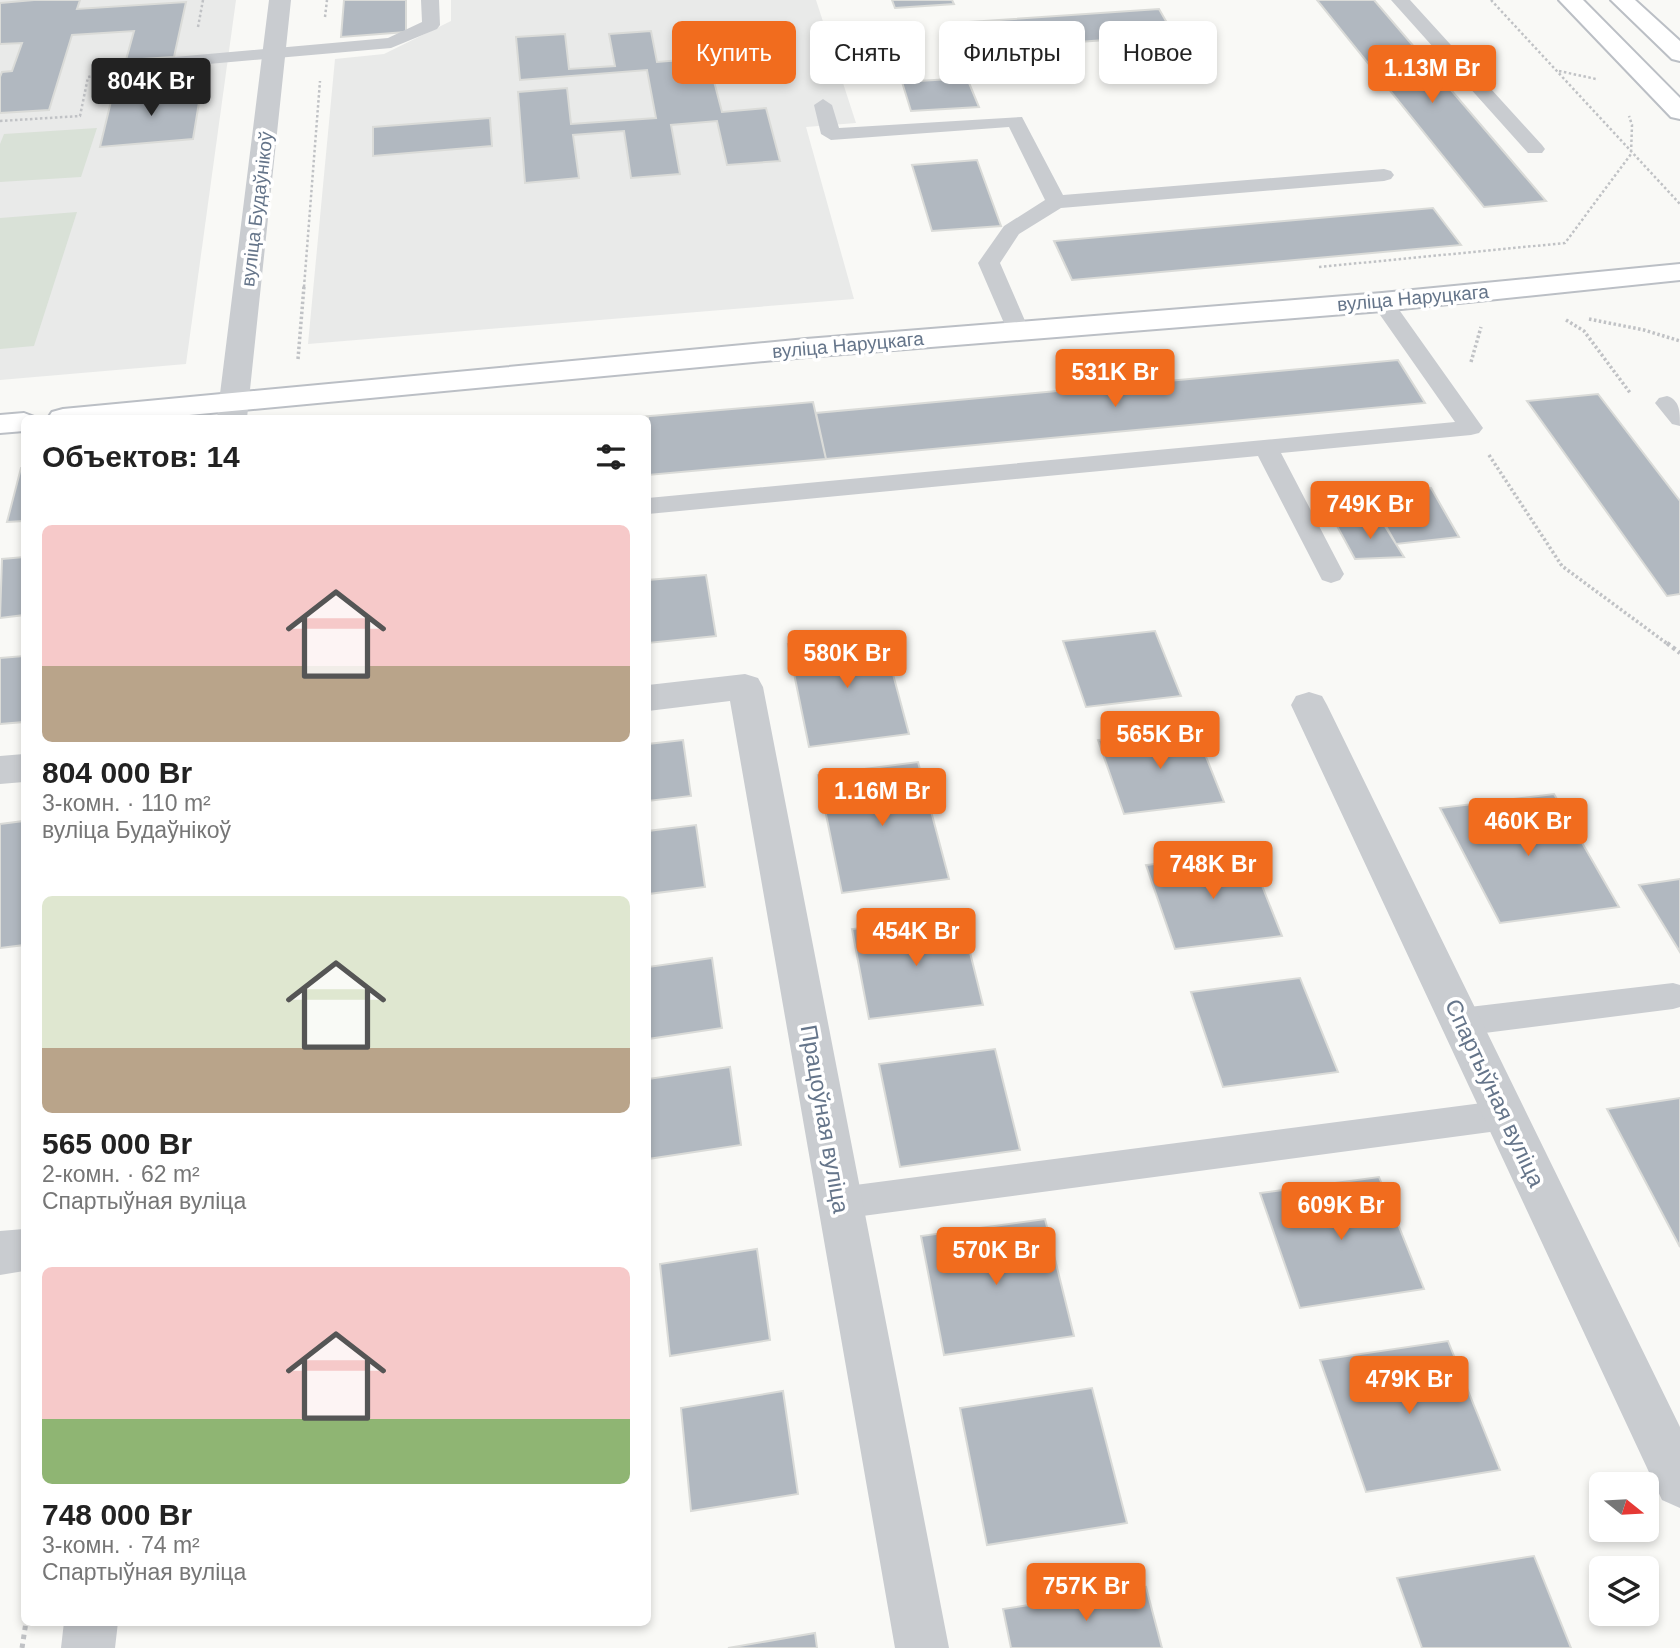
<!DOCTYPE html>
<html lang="ru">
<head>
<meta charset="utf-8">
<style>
  :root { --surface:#fff; --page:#f6f6f6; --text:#222; --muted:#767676; --accent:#f16c1e }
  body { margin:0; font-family:Arial,sans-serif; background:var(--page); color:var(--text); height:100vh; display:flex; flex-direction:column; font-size:26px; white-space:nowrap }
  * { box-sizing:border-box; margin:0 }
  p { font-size:23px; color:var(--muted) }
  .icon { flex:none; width:38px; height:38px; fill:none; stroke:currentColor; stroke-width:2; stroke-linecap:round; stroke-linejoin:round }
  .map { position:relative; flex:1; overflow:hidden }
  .panel { position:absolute; left:21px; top:415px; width:630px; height:1211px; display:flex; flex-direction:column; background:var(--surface); border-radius:10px; box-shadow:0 4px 10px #0003 }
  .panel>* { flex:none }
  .top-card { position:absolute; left:672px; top:21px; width:665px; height:63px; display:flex; gap:14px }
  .needle { width:46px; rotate:108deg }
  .buttons { position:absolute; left:1589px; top:1472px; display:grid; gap:14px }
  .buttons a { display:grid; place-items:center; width:70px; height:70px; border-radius:10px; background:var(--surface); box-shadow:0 4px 10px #0003; font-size:35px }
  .price { position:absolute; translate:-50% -60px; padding:0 16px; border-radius:7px; background:var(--accent); color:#fff; font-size:23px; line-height:46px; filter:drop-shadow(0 2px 4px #0008) }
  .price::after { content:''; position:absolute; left:50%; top:42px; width:21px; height:16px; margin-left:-10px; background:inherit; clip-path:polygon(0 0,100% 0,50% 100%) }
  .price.on { background:#222; color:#fff }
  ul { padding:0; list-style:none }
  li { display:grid; align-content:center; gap:14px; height:371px; padding:0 21px }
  li span { display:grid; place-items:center; height:217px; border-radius:10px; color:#555 }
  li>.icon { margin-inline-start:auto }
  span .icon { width:126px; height:126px; fill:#fffc; stroke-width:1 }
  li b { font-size:30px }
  h2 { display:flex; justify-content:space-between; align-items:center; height:84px; padding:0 21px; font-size:30px }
  .chip { padding:0 24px; border-radius:10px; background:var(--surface); box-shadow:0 4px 10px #0003; font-size:24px; line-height:63px }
  .chip.on { background:var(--accent); color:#fff }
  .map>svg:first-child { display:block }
</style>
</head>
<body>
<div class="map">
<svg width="1680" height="1648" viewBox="0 0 1680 1648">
  <rect width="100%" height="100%" fill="#f9f9f6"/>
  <!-- built -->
  <path fill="#e9eae9" d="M0,0H236L186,364L0,380Z
    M451,0H816L856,123L806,127L854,299L308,344L335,59L384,54L451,21Z"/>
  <!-- green -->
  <path fill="#d9e1d7" d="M97,128L81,177L0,182V144L4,134Z
    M77,212L34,346L0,349V218Z"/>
  <!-- building -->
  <path fill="#b1b8c0" stroke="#dadbd8" stroke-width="2" d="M34,0H80L77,9L186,2L174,57L126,60L134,31L72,35L49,110L0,113V77L2,72L12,71L22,43L0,44V3Z
    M344,0H406V32L341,37Z
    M892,0H952L954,4L895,8Z
    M1317,0H1374L1546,201L1484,207Z
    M1159,9L1174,35L966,50L955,23Z
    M745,23L756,62L710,66L722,112L766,108L780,161L727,165L717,121L671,125L680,174L631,178L624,131L573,135L579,178L525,183L518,92L567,88L571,124L656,118L647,70L520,80L516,37L565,34L569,69L615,66L609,34L651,31L657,62L706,58L699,27Z
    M967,78L979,107L911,111L902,82Z
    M201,90L193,139L100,147L112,97Z
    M490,118L492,146L373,156V127Z
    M977,160L1001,226L932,231L912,165Z
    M1433,208L1461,245L1072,280L1054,241Z
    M1398,360L1425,403L826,459L816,413Z
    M1598,394L1680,501V594L1667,596L1527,401Z
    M813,402L826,459L648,475V418H627Z
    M21,468H24V521L7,522Z
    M1431,488L1459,537L1396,544L1368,494Z
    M1383,523L1404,557L1355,559L1337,526Z
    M24,557V615L0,618L2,559Z
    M706,575L716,636L648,643V580Z
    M1155,631L1181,696L1086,707L1063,641Z
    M882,633L909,734L809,747L788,644Z
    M24,656V722L0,724V658Z
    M1195,729L1224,802L1124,814L1098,740Z
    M683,740L691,796L648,801V744Z
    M918,762L949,879L842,893L818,775Z
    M1554,794L1619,907L1500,923L1440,808Z
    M24,821V945L0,948V824Z
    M696,825L705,887L648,894V831Z
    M1249,853L1282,936L1175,949L1146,865Z
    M1680,879V952L1639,885Z
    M961,916L983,1005L869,1019L852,929Z
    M712,958L722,1028L648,1039V967Z
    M1300,978L1338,1072L1223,1087L1191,992Z
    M995,1049L1020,1150L900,1167L879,1064Z
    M730,1067L741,1145L648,1159V1079Z
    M1680,1098V1247L1607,1109Z
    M1379,1177L1424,1289L1300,1308L1260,1193Z
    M1045,1219L1074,1336L944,1355L921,1236Z
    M757,1249L770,1340L670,1356L660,1264Z
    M1448,1341L1500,1470L1366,1492L1320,1360Z
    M1092,1388L1127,1523L987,1545L960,1408Z
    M783,1391L798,1494L691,1511L681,1408Z
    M1534,1556L1571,1648H1422L1397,1578Z
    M1146,1587L1162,1648H1011L1003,1609Z
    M815,1633L817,1648H728Z"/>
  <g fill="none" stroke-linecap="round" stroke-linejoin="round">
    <!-- secondary casing -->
    <g stroke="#bbbfc5" stroke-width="4">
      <path id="secondary" d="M1559,0H1583L1680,98V119L1671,117Z
        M1611,0H1635L1680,41V61L1672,59Z
        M1680,264V280L1382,311L806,357L157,418H48L52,412L63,409L806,339L1382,293Z
        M24,413L37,418H24V431L0,433V415Z"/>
    </g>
    <!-- path-far3 -->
    <path stroke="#c0c2c5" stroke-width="2.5" stroke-dasharray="2.5 2.5" stroke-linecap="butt" d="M1491,0L1680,204
      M325,17L327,0
      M198,27L203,0
      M1559,71L1596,79
      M0,121L80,116L88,77L117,71
      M1319,267L1565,243L1631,154L1632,125L1629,116
      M304,287L320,81"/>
    <!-- path-far2 -->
    <path stroke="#c0c2c5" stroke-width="3.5" stroke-dasharray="2.5 2.5" stroke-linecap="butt" d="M1589,319L1644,330L1680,341
      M1566,320L1584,331L1631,394
      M298,359L304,286
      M1471,362L1481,327
      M1489,455L1562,566L1669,645"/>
    <!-- path-far1 -->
    <path stroke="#c0c2c5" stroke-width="4.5" stroke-dasharray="3.5 3.5" stroke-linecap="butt" d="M1667,643L1680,653"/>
    <!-- path -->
    <path stroke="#c0c2c5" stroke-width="5" stroke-dasharray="4.5 4.5" stroke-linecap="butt" d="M22,1648L26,1622"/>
    <!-- lane -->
    <path fill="#c9ccd0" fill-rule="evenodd" d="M421,0H439L440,25L437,29L391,48L152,69L143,64L152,59L388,38L422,22Z
      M1391,0H1410L1542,145L1545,149L1542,153H1528Z
      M823,99L832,105L839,128L1022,117L1063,195L1384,169L1391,171L1394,175L1391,179L1384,181L1061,208L1019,234L1000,263L1029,330L1026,335H1010L1007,330L978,263L1004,226L1045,200L1009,127L831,140L821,134L814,105Z
      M1382,295L1390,297L1483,428L1479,433L1471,435L1281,453L1344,574L1340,580L1331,583L1322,580L1258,456L648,514V498L1455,422L1371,302L1374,297Z
      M1667,396C1680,400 1680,412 1680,426L1672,424L1655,403L1659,398Z
      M1673,983L1680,985V1007L1673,1009L1461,1036L1449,1032L1445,1022L1449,1012L1461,1008Z
      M1505,1100L1517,1105L1522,1115L1517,1125L1505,1130L840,1219L827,1214L822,1203L827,1192L840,1187Z"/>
    <!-- street -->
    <path fill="#c9ccd0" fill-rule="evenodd" d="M269,0H291L247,418H217Z
      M745,674L758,678L763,687L949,1648H895L730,701L648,711V685Z
      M1309,692L1322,696L1327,705L1680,1427V1508L1662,1500L1291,705L1296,696Z
      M24,754V782L0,784V756Z
      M24,1229V1271L0,1275V1231Z
      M64,1622H118L115,1648H61Z"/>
    <!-- secondary -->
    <use href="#secondary" fill="#fff" fill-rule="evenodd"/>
  </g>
  <g text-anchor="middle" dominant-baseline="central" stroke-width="7" stroke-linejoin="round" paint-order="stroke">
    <!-- far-street labels -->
    <g font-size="19" fill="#65758a" stroke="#fff">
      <text transform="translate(257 209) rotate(-83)">вуліца Будаўнікоў</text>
      <text transform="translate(1413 298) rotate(-5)">вуліца Наруцкага</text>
      <text transform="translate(848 345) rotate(-5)">вуліца Наруцкага</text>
    </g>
    <!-- street labels -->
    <g font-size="23" fill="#65758a" stroke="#fff">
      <text transform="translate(1495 1093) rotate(65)">Спартыўная вуліца</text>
      <text transform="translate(825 1119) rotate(80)">Працоўная вуліца</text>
    </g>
  </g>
</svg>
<div class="buttons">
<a><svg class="needle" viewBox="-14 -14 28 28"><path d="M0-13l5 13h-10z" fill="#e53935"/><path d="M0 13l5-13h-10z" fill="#767676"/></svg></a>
<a><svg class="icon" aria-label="layers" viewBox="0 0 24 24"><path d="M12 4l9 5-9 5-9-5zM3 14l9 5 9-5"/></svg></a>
</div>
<b class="price" style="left:1432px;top:105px">1.13M Br</b>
<b class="price on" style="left:151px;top:118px">804K Br</b>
<b class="price" style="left:1115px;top:409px">531K Br</b>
<b class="price" style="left:1370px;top:541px">749K Br</b>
<b class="price" style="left:847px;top:690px">580K Br</b>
<b class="price" style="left:1160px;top:771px">565K Br</b>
<b class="price" style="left:882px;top:828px">1.16M Br</b>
<b class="price" style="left:1528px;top:858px">460K Br</b>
<b class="price" style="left:1213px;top:901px">748K Br</b>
<b class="price" style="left:916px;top:968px">454K Br</b>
<b class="price" style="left:1341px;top:1242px">609K Br</b>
<b class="price" style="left:996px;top:1287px">570K Br</b>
<b class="price" style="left:1409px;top:1416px">479K Br</b>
<b class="price" style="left:1086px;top:1623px">757K Br</b>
<div class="top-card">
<a class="chip on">Купить</a>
<a class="chip">Снять</a>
<a class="chip">Фильтры</a>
<a class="chip">Новое</a>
</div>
<section class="panel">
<h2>Объектов: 14<svg class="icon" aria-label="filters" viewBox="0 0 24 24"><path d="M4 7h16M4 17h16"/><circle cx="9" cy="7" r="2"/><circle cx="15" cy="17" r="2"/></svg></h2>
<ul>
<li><span style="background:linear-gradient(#f6c9c9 65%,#b9a48a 0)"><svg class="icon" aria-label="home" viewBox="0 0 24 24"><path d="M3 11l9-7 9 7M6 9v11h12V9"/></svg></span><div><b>804 000 Br</b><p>3-комн. · 110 m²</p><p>вуліца Будаўнікоў</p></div></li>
<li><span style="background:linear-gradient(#dfe7d0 70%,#b9a48a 0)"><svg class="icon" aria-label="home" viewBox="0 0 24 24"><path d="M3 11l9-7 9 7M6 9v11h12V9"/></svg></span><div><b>565 000 Br</b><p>2-комн. · 62 m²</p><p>Спартыўная вуліца</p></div></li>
<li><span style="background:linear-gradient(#f6c9c9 70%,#8fb573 0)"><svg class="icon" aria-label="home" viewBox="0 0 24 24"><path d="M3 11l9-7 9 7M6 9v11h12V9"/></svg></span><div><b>748 000 Br</b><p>3-комн. · 74 m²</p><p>Спартыўная вуліца</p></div></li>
</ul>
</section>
</div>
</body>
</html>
